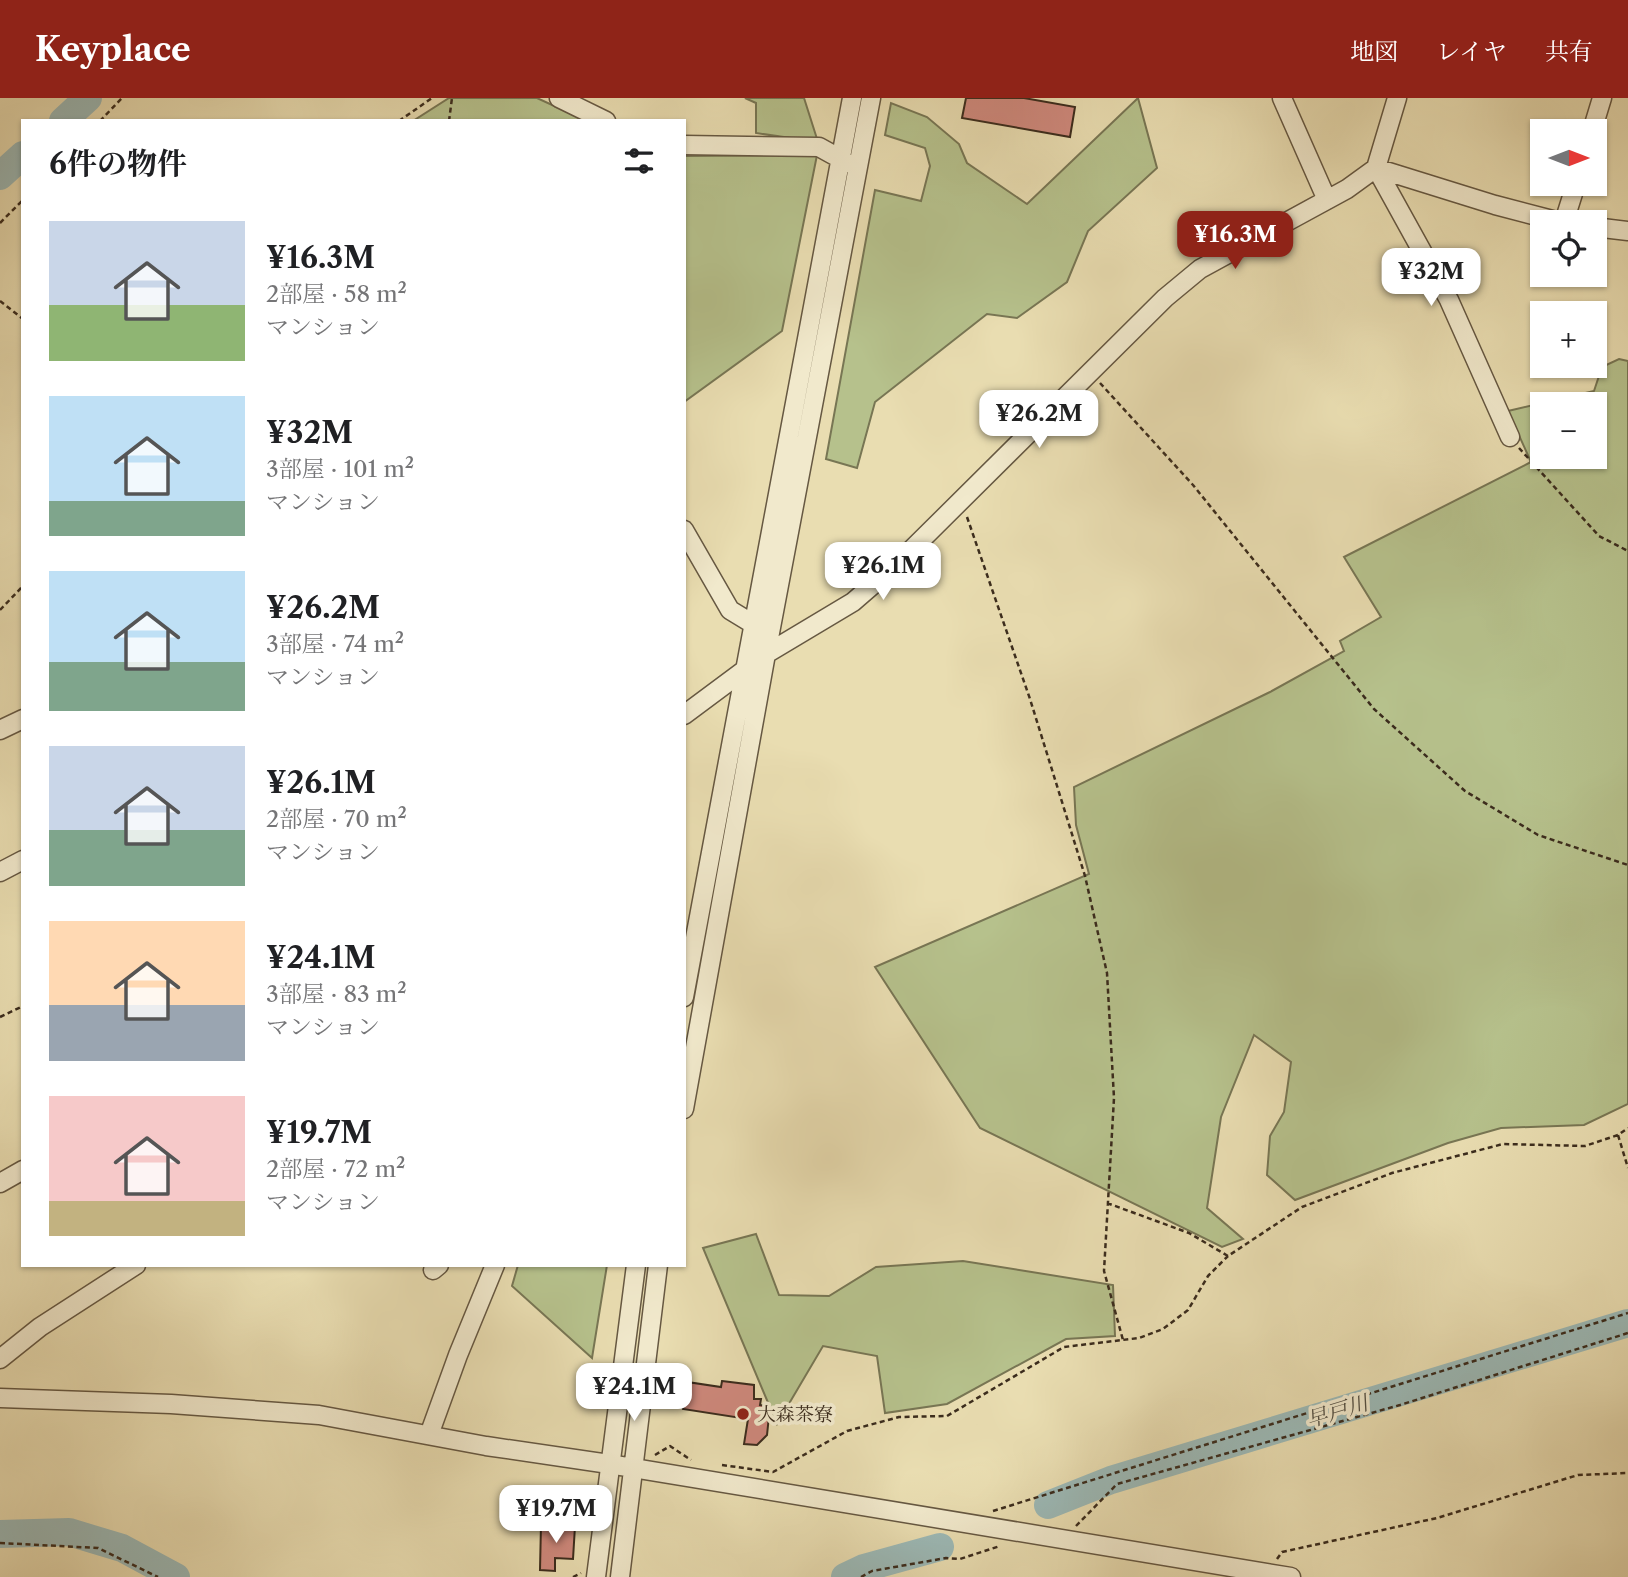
<!DOCTYPE html>
<html lang="ja">
<head>
<meta charset="utf-8">
<style>
  :root { --surface:#fff; --page:#f6f6f6; --text:#202124; --muted:#757577; --accent:#8f2418 }
  body { margin:0; font-family:"Libre Caslon Text","Noto Serif JP",serif; background:var(--page); color:var(--text); height:100vh; display:flex; flex-direction:column; font-size:26px; white-space:nowrap }
  * { box-sizing:border-box; margin:0 }
  p { font-size:23px; color:var(--muted) }
  .icon { flex:none; width:38px; height:38px; fill:none; stroke:currentColor; stroke-width:2; stroke-linecap:round; stroke-linejoin:round }
  .map { position:relative; flex:1; overflow:hidden }
  .details { position:absolute; left:21px; top:21px; width:665px; height:1148px; display:flex; flex-direction:column; background:var(--surface); border-radius:0px; box-shadow:0 2px 5px #0004 }
  .details>* { flex:none }
  .needle { width:46px; rotate:90deg }
  .buttons { position:absolute; left:1530px; top:21px; display:grid; gap:14px }
  .buttons a { display:grid; place-items:center; width:77px; height:77px; border-radius:0px; background:var(--surface); box-shadow:0 2px 5px #0004; font-size:35px }
  .price { position:absolute; translate:-50% -60px; padding:0 16px; border-radius:14px; background:#fff; color:#222; font-size:23px; line-height:46px; filter:drop-shadow(0 2px 4px #0008) }
  .price::after { content:''; position:absolute; left:50%; top:42px; width:21px; height:16px; margin-left:-10px; background:inherit; clip-path:polygon(0 0,100% 0,50% 100%) }
  .price.on { background:var(--accent); color:#fff }
  ul { padding:0; list-style:none }
  li { display:flex; align-items:center; gap:21px; height:175px; padding:0 28px }
  li span { display:grid; place-items:center; flex:none; width:196px; height:140px; border-radius:0px; color:#555 }
  li>.icon { margin-inline-start:auto }
  span .icon { width:84px; height:84px; fill:#fffc; stroke-width:1 }
  li b { font-size:30px }
  h2 { display:flex; justify-content:space-between; align-items:center; height:84px; padding:0 28px; font-size:30px }
  header { display:flex; align-items:center; gap:42px; box-sizing:border-box; height:98px; padding:0 35px; background:var(--accent); color:#fff }
  header strong { font-size:33px }
  nav { display:flex; gap:38px; margin-inline-start:auto; font-size:24px }
  .map>svg:first-child { display:block }
</style>
</head>
<body>
<header>
<strong>Keyplace</strong>
<nav><a>地図</a><a>レイヤ</a><a>共有</a></nav>
</header>
<div class="map">
<svg width="1628" height="1479" viewBox="0 0 1628 1479">
  <rect width="100%" height="100%" fill="#e9ddb1"/>
  <filter id="stains"><feTurbulence type="fractalNoise" baseFrequency=".00286" numOctaves="4"/><feColorMatrix values="0 0 0 0 .2 0 0 0 0 .09 0 0 0 0 .02 0 0 0 .5 -.17"/></filter>
  <radialGradient id="worn" r=".72"><stop offset=".6" stop-color="#630" stop-opacity="0"/><stop offset="1" stop-color="#630" stop-opacity=".3"/></radialGradient>
  <!-- green -->
  <path fill="#b6c18c" stroke="#787654" stroke-width="2" fill-rule="evenodd" d="M449,0H537L587,23H413Z
    M745,0H804L818,44L756,35V5Z
    M1138,0L1157,70L1088,133L1067,184L1017,220L987,216L875,304L857,370L826,361L875,92L921,103L930,68L925,50L885,37L891,5L927,19L959,46L967,65L1027,106Z
    M817,57L782,233L684,304V58Z
    M1619,261L1628,263V1006L1584,1027L1501,1030L1448,1045L1295,1102L1267,1077L1270,1038L1284,1014L1291,964L1254,937L1221,1019L1207,1110L1243,1141L1222,1149L980,1030L875,869L1089,776L1076,727L1074,689L1270,594L1344,553L1340,543L1381,519L1344,459L1531,364L1508,313L1594,293L1602,269ZM1542,306H1594V359H1542Z
    M756,1136L779,1197L829,1198L876,1169L963,1163L1113,1187L1115,1238L1066,1241L947,1306L885,1315L877,1258L823,1248L777,1326L703,1150Z
    M518,1167H607L592,1260L512,1188Z"/>
  <g fill="none" stroke-linecap="round" stroke-linejoin="round">
    <!-- river -->
    <path stroke="#9cb9b6" stroke-width="28" d="M63,23L88,0
      M0,78L23,57
      M1048,1407L1111,1382L1628,1225
      M0,1436L69,1434L122,1450L176,1479
      M845,1479L864,1470L940,1449"/>
  </g>
  <!-- building -->
  <path fill="#cf897d" stroke="#3b2c1d" stroke-width="2" d="M966,0H1024L1075,9L1070,39L962,20Z
    M722,1283L754,1287V1301H761L760,1307L770,1308L767,1337L757,1347L744,1346L748,1321L683,1311L687,1284L721,1289Z
    M541,1426L575,1428L573,1461L555,1460V1473L540,1472Z"/>
  <g fill="none" stroke-linecap="round" stroke-linejoin="round">
    <!-- minor casing -->
    <g stroke="#665842" stroke-width="21">
      <path id="minor" d="M559,0L606,23
        M1282,0L1327,102
        M1592,33L1602,0
        M684,47L819,49L848,65
        M1376,70L1449,202L1510,339
        M1376,70L1495,107L1560,124
        M1564,124L1576,86
        M1594,129L1628,133
        M684,432L730,512L753,526
        M684,617L766,556L853,504L898,465L1165,200L1200,171L1347,91L1376,70L1397,0
        M0,632L23,621
        M0,774L23,762
        M684,899L852,0
        M684,1011L766,556L871,0
        M0,1085L23,1072
        M433,1172L439,1167
        M0,1261L40,1229L136,1167
        M0,1300L171,1306L319,1317L486,1348L609,1366L1291,1479
        M429,1337L458,1257L495,1167
        M596,1479L636,1167
        M620,1479L658,1167"/>
    </g>
    <!-- path -->
    <path stroke="#3b2c1d" stroke-width="2.5" stroke-dasharray="5 3.5" stroke-linecap="butt" d="M100,23L122,0
      M399,23L432,0
      M449,23L452,0
      M0,125L23,102
      M0,203L23,221
      M1100,285L1193,387L1374,611L1465,693L1538,737L1628,767
      M1519,350L1599,438L1628,453
      M967,419L1030,601L1085,778L1107,875L1114,1000L1104,1173L1123,1242
      M0,512L23,488
      M0,919L23,908
      M1618,1037L1628,1070
      M1107,1105L1189,1135L1228,1158L1302,1109L1392,1075L1503,1046L1585,1048L1618,1037L1628,1030
      M655,1357L670,1348L691,1362
      M722,1367L773,1374L847,1333L899,1319L947,1318L1064,1249L1139,1240L1163,1231L1188,1212L1208,1178L1228,1158
      M993,1413L1628,1215
      M1076,1428L1117,1386L1400,1307L1628,1235
      M0,1445L98,1450L158,1479
      M1277,1461L1282,1454L1437,1420L1578,1377L1628,1375
      M573,1479L581,1475
      M861,1479L872,1473L946,1460L960,1461L1000,1448"/>
    <!-- minor -->
    <use href="#minor" stroke="#f1e9cc" stroke-width="18"/>
  </g>
  <!-- markers -->
  <circle fill="#8f2418" stroke="#f1e9cc" stroke-width="2.5" cx="743" cy="1316" r="7"/>
  <g text-anchor="middle" dominant-baseline="central" stroke-width="7" stroke-linejoin="round" paint-order="stroke">
    <!-- poi labels -->
    <g font-size="19" fill="#3b2c1d" stroke="#f1e9cc" text-anchor="start">
      <text x="757" y="1316">大森茶寮</text>
    </g>
    <!-- water labels -->
    <g font-size="21" font-style="italic" fill="#534f43" stroke="#f1e9cc">
      <text transform="translate(1337 1313) rotate(-17)">早戸川</text>
    </g>
  </g>
  <rect width="100%" height="100%" filter="url(#stains)"/>
  <rect width="100%" height="100%" fill="url(#worn)"/>
</svg>
<div class="buttons">
<a><svg class="needle" viewBox="-14 -14 28 28"><path d="M0-13l5 13h-10z" fill="#e53935"/><path d="M0 13l5-13h-10z" fill="#757577"/></svg></a>
<a><svg class="icon" aria-label="locate" viewBox="0 0 24 24"><circle cx="12" cy="12" r="6"/><path d="M12 2v4M12 18v4M2 12h4M18 12h4"/></svg></a>
<a>+</a>
<a>−</a>
</div>
<b class="price on" style="left:1235px;top:173px">¥16.3M</b>
<b class="price" style="left:1431px;top:210px">¥32M</b>
<b class="price" style="left:1039px;top:352px">¥26.2M</b>
<b class="price" style="left:883px;top:504px">¥26.1M</b>
<b class="price" style="left:634px;top:1325px">¥24.1M</b>
<b class="price" style="left:556px;top:1447px">¥19.7M</b>
<section class="details">
<h2>6件の物件<svg class="icon" aria-label="filters" viewBox="0 0 24 24"><path d="M4 7h16M4 17h16"/><circle cx="9" cy="7" r="2"/><circle cx="15" cy="17" r="2"/></svg></h2>
<ul>
<li><span style="background:linear-gradient(#c9d6e8 60%,#8fb573 0)"><svg class="icon" aria-label="home" viewBox="0 0 24 24"><path d="M3 11l9-7 9 7M6 9v11h12V9"/></svg></span><div><b>¥16.3M</b><p>2部屋 · 58 m²</p><p>マンション</p></div></li>
<li><span style="background:linear-gradient(#bfe0f5 75%,#7fa58c 0)"><svg class="icon" aria-label="home" viewBox="0 0 24 24"><path d="M3 11l9-7 9 7M6 9v11h12V9"/></svg></span><div><b>¥32M</b><p>3部屋 · 101 m²</p><p>マンション</p></div></li>
<li><span style="background:linear-gradient(#bfe0f5 65%,#7fa58c 0)"><svg class="icon" aria-label="home" viewBox="0 0 24 24"><path d="M3 11l9-7 9 7M6 9v11h12V9"/></svg></span><div><b>¥26.2M</b><p>3部屋 · 74 m²</p><p>マンション</p></div></li>
<li><span style="background:linear-gradient(#c9d6e8 60%,#7fa58c 0)"><svg class="icon" aria-label="home" viewBox="0 0 24 24"><path d="M3 11l9-7 9 7M6 9v11h12V9"/></svg></span><div><b>¥26.1M</b><p>2部屋 · 70 m²</p><p>マンション</p></div></li>
<li><span style="background:linear-gradient(#ffd9b3 60%,#9aa5b1 0)"><svg class="icon" aria-label="home" viewBox="0 0 24 24"><path d="M3 11l9-7 9 7M6 9v11h12V9"/></svg></span><div><b>¥24.1M</b><p>3部屋 · 83 m²</p><p>マンション</p></div></li>
<li><span style="background:linear-gradient(#f6c9c9 75%,#c2b280 0)"><svg class="icon" aria-label="home" viewBox="0 0 24 24"><path d="M3 11l9-7 9 7M6 9v11h12V9"/></svg></span><div><b>¥19.7M</b><p>2部屋 · 72 m²</p><p>マンション</p></div></li>
</ul>
</section>
</div>
</body>
</html>
